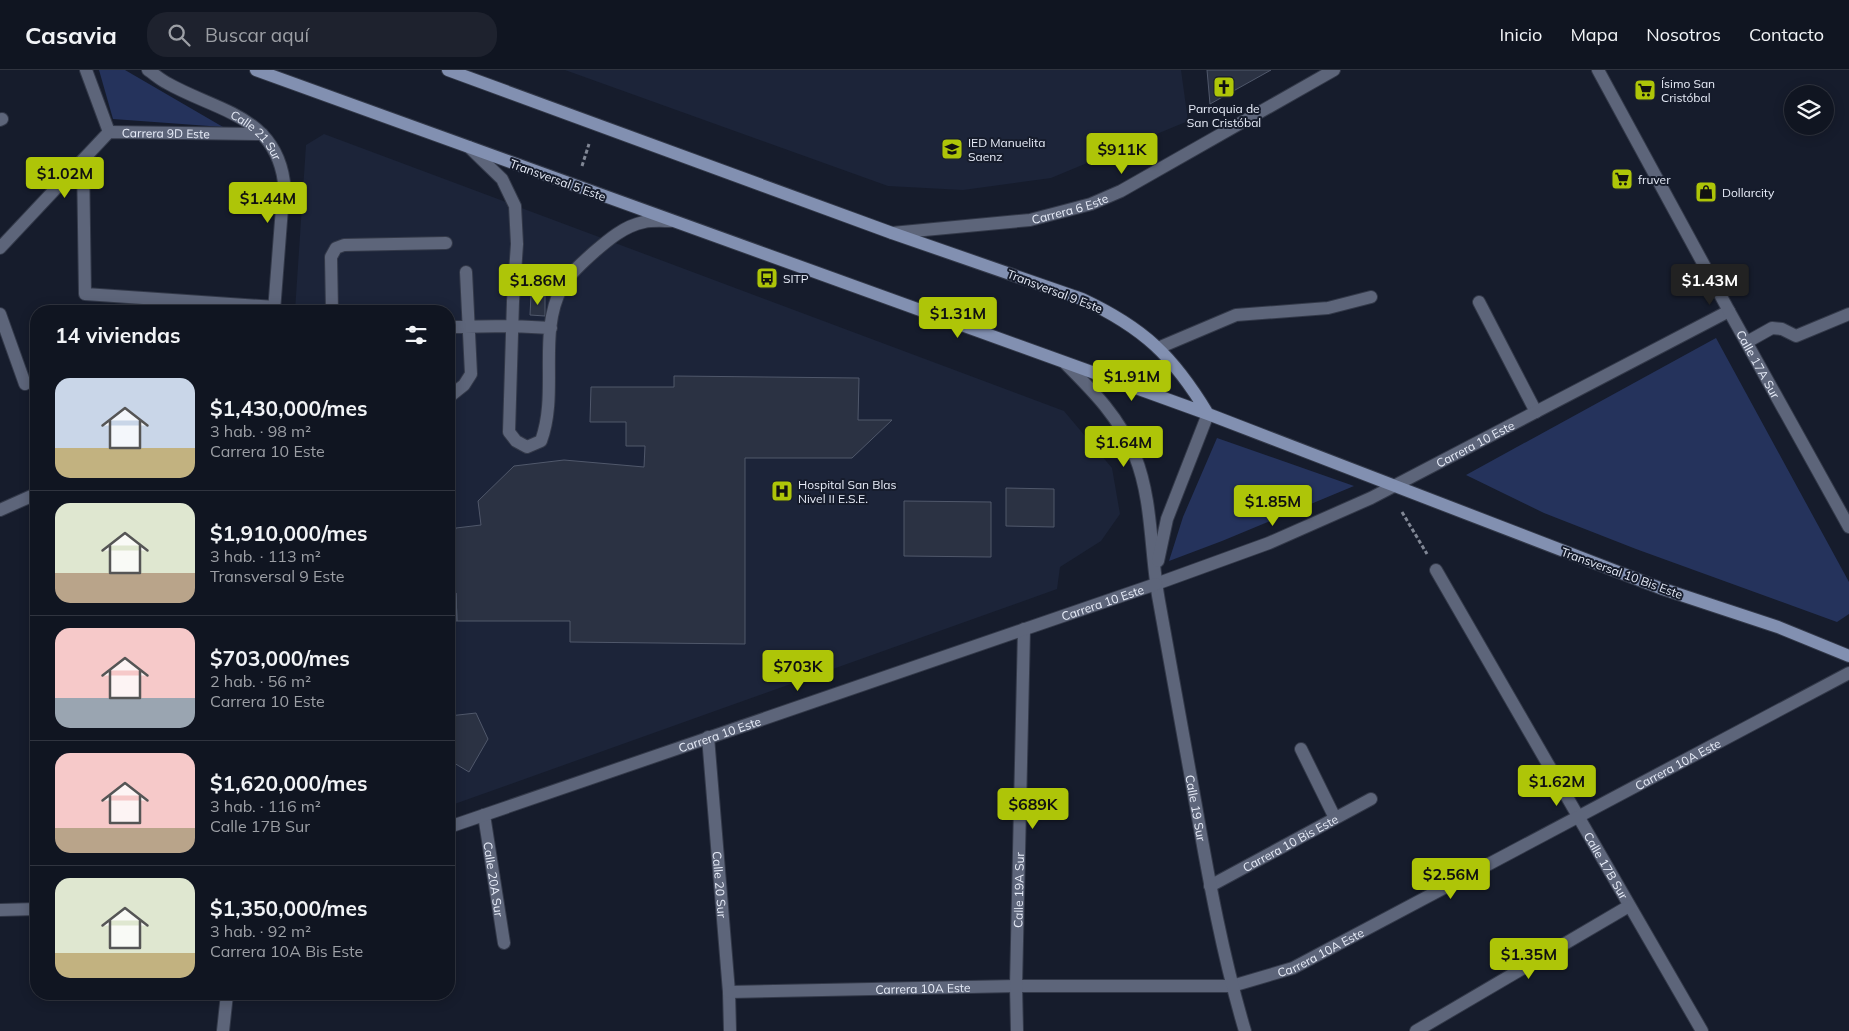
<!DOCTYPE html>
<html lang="es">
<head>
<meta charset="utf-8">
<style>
  :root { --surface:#101521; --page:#1e222e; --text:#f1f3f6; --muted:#9c9fa5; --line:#30343f; --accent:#aec508 }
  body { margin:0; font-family:Mulish,sans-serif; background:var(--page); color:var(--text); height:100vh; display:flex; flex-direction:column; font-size:19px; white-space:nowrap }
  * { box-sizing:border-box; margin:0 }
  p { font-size:16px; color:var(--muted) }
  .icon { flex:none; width:28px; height:28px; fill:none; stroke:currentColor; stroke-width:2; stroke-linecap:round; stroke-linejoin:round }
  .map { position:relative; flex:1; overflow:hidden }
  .drawer { position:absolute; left:30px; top:235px; width:425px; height:695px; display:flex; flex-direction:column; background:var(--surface); border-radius:20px; box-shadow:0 2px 12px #0003,0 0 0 1px var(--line) }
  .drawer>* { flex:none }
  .tools { position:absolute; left:1784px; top:15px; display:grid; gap:10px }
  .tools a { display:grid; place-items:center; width:50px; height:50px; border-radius:50%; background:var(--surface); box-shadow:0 2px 12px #0003,0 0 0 1px var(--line); font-size:25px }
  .price { position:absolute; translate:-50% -42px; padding:0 11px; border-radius:5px; background:var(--accent); color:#111; font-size:16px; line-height:32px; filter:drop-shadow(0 1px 2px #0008) }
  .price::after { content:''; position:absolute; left:50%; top:30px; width:15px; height:11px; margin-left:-8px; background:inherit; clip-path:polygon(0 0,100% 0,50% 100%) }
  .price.selected { background:#222; color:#fff }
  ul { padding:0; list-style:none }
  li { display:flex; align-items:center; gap:15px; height:125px; padding:0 25px }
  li+li { border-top:1px solid var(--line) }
  li span { display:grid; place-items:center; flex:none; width:140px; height:100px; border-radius:15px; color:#555 }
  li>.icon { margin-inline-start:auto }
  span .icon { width:60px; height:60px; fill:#fffc; stroke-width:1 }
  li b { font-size:21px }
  h2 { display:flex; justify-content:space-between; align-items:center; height:60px; padding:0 25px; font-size:21px }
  header { display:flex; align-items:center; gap:30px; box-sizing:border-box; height:70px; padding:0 25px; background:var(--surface); border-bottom:1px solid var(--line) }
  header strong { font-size:24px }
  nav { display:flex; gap:28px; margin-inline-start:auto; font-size:18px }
  .search { width:350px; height:45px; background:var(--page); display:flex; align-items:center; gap:12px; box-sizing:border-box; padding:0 18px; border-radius:20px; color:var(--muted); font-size:19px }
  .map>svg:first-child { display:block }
</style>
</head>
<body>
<header>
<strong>Casavia</strong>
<div class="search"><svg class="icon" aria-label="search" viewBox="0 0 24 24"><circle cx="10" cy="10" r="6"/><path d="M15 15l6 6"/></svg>Buscar aquí</div>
<nav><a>Inicio</a><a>Mapa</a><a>Nosotros</a><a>Contacto</a></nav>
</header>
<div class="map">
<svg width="1849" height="961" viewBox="0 0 1849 961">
  <rect width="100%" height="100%" fill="#161c2c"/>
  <!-- built -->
  <path fill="#1c2439" d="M565,0H1181L1188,51L1051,108L963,120L888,116Z
    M324,64L1064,341L1112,398L1120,444L1101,471L1060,497L1057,519L449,736V241H295L306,75Z"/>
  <!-- green -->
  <path fill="#25335c" d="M99,0H125L223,57L113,49Z
    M1716,268L1849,512V544L1837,552L1636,479L1544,443L1466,405Z
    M1217,368L1354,416L1222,471L1169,491L1183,447Z"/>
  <!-- building -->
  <path fill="#2b3243" stroke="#50586b" d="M1207,0H1271L1210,34Z
    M531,225L545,226V246L530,245Z
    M674,306L859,308L858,350H892L852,388H745V574L570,572V551H457L456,523L449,524V469H453L456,458L481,455L478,431L514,396L564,390L644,397L645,376H626V352H590L591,317H674Z
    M1006,418L1054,419V457L1006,456Z
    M904,431L991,432V487L904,486Z
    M456,523L457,551H449V524Z
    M476,643L488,669L469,702L449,690V646Z"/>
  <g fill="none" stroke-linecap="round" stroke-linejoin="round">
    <!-- service casing -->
    <g stroke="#333949" stroke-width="14">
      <path id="service" d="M469,77L502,109L515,136L517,174L513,231L509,362L516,371L527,377L541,371C559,322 537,264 562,217C569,204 582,193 593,183C608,170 624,156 644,152C653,150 663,151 671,151
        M1479,232L1536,342
        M332,241L331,187L336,178L344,175L446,173
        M449,257L512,256L551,258
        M1747,272L1772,258L1782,259L1796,266L1849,244
        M1158,278L1236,245L1328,238L1371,227
        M449,327L464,315L471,304L466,202"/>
    </g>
    <!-- minor casing -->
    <g stroke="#333949" stroke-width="14">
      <g id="minor">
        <path d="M86,0L109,62"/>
        <path d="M0,50L2,49"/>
        <path d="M83,90L85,224L275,237"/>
        <path id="s1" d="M892,163L1030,150L1091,134L1121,121L1334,0"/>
        <path id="s2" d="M0,178L109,62L262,64"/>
        <path d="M0,244L25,314"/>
        <path d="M0,440L36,424"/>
        <path id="s3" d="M1436,500L1702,961"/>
        <path id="s4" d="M1156,514L1269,473L1371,428L1729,241"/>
        <path id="s5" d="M708,667L729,922L730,961"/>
        <path d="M1301,679L1335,748"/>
        <path id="s6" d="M484,745L504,873"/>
        <path id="s7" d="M1210,816L1371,729"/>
        <path id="s8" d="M729,922L1016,916H1232L1293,898L1849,603"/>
        <path id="s9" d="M1017,961L1016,916L1024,559"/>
        <path d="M1416,961L1629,836"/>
      </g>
    </g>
    <!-- tertiary casing -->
    <g stroke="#333949" stroke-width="14">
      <g id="tertiary">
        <path id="s10" d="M148,0C154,4 161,10 167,13C216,41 275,45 284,112L274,241"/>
        <path id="s11" d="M1598,0L1729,241L1849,457"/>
        <path id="s12" d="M1065,293C1093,321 1120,348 1135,386C1153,431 1150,483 1159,531C1171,599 1183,667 1196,736C1209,811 1223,887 1245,961"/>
        <path d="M1158,491L1167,449L1208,344"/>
        <path id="s13" d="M449,757L1156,514"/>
        <path d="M0,840L36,839"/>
        <path d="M223,961L227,924"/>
      </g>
    </g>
    <!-- secondary casing -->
    <g stroke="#333949" stroke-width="14">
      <path id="secondary" d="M256,0L1208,344L1660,518L1778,557L1849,586
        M448,0L892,163L1082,229C1144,258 1173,286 1208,344"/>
    </g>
    <!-- path -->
    <path stroke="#818795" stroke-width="3" stroke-dasharray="4 2.5" stroke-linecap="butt" d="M582,96L589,74
      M1402,442L1427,484"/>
    <!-- service -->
    <use href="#service" stroke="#5d657a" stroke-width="12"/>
    <!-- minor -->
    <use href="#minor" stroke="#5d657a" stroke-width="12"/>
    <!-- tertiary -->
    <use href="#tertiary" stroke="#5d657a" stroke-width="12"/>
    <!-- secondary -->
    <use href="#secondary" stroke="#8290b1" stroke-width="12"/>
  </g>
  <!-- icons -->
  <defs>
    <g id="church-square" transform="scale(1.125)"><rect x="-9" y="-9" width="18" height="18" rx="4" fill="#aec508" stroke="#161c2c"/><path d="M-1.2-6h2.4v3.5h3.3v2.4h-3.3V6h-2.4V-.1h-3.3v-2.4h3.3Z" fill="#111"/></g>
    <g id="supermarket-square" transform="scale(1.125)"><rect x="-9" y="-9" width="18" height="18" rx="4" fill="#aec508" stroke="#161c2c"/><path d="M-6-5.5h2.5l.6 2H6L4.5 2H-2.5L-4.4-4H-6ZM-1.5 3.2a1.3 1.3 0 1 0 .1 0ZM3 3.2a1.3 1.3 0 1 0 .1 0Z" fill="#111"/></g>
    <g id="school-square" transform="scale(1.125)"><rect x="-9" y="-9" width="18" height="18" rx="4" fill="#aec508" stroke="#161c2c"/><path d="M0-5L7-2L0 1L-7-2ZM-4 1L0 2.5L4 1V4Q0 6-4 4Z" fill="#111"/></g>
    <g id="shop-square" transform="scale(1.125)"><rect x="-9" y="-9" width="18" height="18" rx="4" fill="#aec508" stroke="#161c2c"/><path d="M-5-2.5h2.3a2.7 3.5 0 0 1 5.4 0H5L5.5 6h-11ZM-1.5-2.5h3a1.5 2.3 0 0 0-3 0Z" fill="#111"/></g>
    <g id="bus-square" transform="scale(1.125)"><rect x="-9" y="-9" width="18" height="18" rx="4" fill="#aec508" stroke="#161c2c"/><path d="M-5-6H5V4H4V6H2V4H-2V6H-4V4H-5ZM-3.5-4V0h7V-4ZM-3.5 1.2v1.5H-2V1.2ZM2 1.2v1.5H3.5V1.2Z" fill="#111"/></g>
    <g id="hospital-square" transform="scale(1.125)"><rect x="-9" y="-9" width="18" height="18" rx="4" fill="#aec508" stroke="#161c2c"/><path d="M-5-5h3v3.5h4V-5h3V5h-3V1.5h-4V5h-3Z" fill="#111"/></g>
  </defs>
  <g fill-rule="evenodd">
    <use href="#church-square" x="1224" y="17"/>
    <use href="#supermarket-square" x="1645" y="20"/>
    <use href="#school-square" x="952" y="79"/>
    <use href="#supermarket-square" x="1622" y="109"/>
    <use href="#shop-square" x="1706" y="122"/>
    <use href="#bus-square" x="767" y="208"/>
    <use href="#hospital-square" x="782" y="421"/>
  </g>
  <g text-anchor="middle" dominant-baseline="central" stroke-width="4" stroke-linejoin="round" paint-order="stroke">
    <!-- poi labels -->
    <g font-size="12" fill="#e8edf9" stroke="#161c2c" text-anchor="start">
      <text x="1661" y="13">Ísimo San<tspan x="1661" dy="14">Cristóbal</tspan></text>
      <text x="1224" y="38" text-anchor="middle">Parroquia de<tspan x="1224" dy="14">San Cristóbal</tspan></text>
      <text x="968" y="72">IED Manuelita<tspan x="968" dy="14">Saenz</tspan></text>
      <text x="1638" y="109">fruver</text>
      <text x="1722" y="122">Dollarcity</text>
      <text x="783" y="208">SITP</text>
      <text x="798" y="414">Hospital San Blas<tspan x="798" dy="14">Nivel II E.S.E.</tspan></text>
    </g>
    <!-- street labels -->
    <g font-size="12" fill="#e8edf9" stroke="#161c2c">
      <text stroke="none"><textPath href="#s2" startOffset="216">Carrera 9D Este</textPath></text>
      <text stroke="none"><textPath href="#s10" startOffset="128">Calle 21 Sur</textPath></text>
      <text transform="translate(558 110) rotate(20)">Transversal 5 Este</text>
      <text stroke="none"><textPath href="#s1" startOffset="180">Carrera 6 Este</textPath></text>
      <text transform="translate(1055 221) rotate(21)">Transversal 9 Este</text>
      <text stroke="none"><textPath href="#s11" startOffset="335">Calle 17A Sur</textPath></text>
      <text stroke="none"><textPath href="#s4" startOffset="349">Carrera 10 Este</textPath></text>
      <text transform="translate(1622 503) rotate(20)">Transversal 10 Bis Este</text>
      <text stroke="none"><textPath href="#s13" startOffset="691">Carrera 10 Este</textPath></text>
      <text stroke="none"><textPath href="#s13" startOffset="286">Carrera 10 Este</textPath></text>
      <text stroke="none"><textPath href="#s8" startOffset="1002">Carrera 10A Este</textPath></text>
      <text stroke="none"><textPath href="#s12" startOffset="475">Calle 19 Sur</textPath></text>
      <text stroke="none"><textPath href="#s7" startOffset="91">Carrera 10 Bis Este</textPath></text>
      <text stroke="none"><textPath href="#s3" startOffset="341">Calle 17B Sur</textPath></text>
      <text stroke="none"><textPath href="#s6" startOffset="65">Calle 20A Sur</textPath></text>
      <text stroke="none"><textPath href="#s5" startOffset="148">Calle 20 Sur</textPath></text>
      <text stroke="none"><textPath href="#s9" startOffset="141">Calle 19A Sur</textPath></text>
      <text stroke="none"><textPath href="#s8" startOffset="598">Carrera 10A Este</textPath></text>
      <text stroke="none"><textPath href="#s8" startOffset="194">Carrera 10A Este</textPath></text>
    </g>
  </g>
</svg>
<div class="tools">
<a><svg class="icon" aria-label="layers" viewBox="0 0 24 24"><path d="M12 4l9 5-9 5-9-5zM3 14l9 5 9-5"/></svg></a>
</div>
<b class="price" style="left:1122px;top:105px">$911K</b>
<b class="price" style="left:65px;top:129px">$1.02M</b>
<b class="price" style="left:268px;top:154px">$1.44M</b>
<b class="price" style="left:538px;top:236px">$1.86M</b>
<b class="price selected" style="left:1710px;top:236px">$1.43M</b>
<b class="price" style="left:958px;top:269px">$1.31M</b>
<b class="price" style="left:1132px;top:332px">$1.91M</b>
<b class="price" style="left:1124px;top:398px">$1.64M</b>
<b class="price" style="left:1273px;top:457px">$1.85M</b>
<b class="price" style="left:798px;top:622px">$703K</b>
<b class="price" style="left:1557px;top:737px">$1.62M</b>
<b class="price" style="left:1033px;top:760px">$689K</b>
<b class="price" style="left:1451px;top:830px">$2.56M</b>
<b class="price" style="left:1529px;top:910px">$1.35M</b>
<section class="drawer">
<h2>14 viviendas<svg class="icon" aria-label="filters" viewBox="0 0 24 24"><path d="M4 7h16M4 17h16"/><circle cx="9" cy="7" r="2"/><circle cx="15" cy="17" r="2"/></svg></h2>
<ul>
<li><span style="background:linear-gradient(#c9d6e8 70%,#c2b280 0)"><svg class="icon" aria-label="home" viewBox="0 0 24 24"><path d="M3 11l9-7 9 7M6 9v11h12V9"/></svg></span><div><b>$1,430,000/mes</b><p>3 hab. · 98 m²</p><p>Carrera 10 Este</p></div></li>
<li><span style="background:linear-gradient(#dfe7d0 70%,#b9a48a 0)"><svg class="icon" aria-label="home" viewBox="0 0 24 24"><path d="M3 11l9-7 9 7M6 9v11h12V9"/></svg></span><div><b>$1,910,000/mes</b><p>3 hab. · 113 m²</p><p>Transversal 9 Este</p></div></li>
<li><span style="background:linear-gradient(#f6c9c9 70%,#9aa5b1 0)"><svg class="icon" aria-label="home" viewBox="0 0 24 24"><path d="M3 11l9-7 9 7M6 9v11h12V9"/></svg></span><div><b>$703,000/mes</b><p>2 hab. · 56 m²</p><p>Carrera 10 Este</p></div></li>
<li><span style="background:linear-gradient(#f6c9c9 75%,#b9a48a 0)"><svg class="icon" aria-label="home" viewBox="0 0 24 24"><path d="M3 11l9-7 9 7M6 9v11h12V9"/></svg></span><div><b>$1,620,000/mes</b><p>3 hab. · 116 m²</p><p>Calle 17B Sur</p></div></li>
<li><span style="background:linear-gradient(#dfe7d0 75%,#c2b280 0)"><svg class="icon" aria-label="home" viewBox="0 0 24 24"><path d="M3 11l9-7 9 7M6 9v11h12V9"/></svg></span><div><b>$1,350,000/mes</b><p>3 hab. · 92 m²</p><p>Carrera 10A Bis Este</p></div></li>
</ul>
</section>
</div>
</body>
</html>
